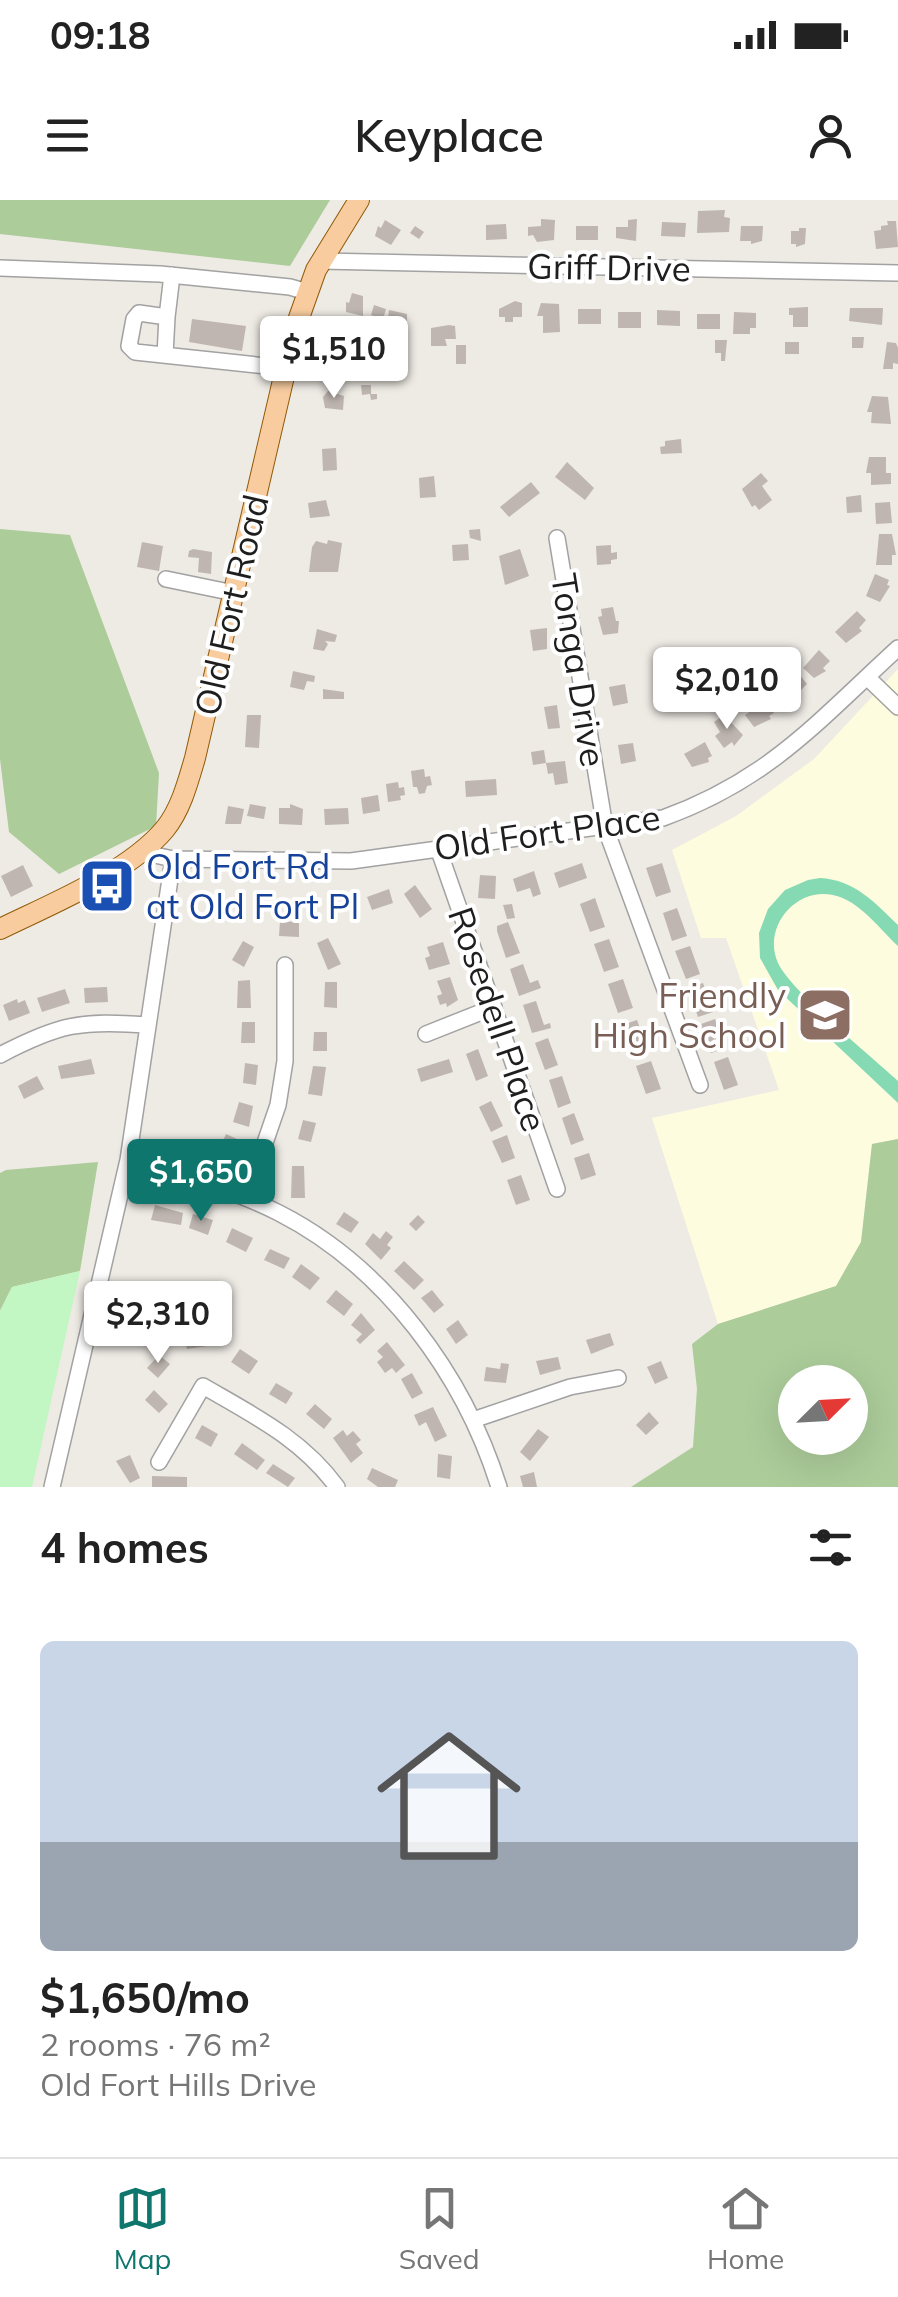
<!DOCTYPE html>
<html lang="en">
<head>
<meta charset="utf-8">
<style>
  :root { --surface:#fff; --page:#f2f2f2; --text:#222; --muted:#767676; --line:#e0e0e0; --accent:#0f766e }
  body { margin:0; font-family:Mulish,sans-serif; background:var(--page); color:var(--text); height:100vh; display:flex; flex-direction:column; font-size:38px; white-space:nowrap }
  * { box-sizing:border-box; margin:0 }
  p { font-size:32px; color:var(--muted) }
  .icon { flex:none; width:55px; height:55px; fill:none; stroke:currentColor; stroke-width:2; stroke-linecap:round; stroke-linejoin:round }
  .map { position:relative; height:1287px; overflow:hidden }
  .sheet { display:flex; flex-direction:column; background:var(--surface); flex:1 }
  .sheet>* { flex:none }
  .needle { width:65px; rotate:66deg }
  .tools { position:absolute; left:778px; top:1165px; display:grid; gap:20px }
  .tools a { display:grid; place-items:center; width:90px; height:90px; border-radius:50%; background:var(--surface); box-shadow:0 10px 40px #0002; font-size:50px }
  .price { position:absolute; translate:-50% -85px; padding:0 22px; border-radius:10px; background:#fff; color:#222; font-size:32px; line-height:65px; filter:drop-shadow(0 2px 5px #0008) }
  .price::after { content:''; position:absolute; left:50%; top:60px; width:30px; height:22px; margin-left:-15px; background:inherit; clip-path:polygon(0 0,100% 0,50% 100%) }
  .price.active { background:var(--accent); color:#fff }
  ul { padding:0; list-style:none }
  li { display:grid; align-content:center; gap:20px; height:530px; padding:0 40px }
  li span { display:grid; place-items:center; height:310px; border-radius:15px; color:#555 }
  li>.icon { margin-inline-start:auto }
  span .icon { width:180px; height:180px; fill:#fffc; stroke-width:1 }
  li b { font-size:42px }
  h2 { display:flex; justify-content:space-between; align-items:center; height:120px; padding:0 40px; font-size:42px }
  .status { display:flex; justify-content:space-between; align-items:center; height:70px; padding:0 50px; background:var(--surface); direction:ltr }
  .status svg { height:28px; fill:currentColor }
  header { display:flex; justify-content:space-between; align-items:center; height:130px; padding:0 40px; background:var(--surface); font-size:45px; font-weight:600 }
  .menu { display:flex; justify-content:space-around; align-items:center; height:140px; border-top:2px solid var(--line); background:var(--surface); font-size:28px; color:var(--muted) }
  .menu a { display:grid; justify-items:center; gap:5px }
  .menu .active { color:var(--accent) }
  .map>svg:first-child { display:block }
</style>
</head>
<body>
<div class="status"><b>09:18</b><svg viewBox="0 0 49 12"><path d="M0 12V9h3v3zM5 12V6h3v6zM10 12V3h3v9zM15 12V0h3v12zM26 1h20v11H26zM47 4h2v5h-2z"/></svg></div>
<header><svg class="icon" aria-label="menu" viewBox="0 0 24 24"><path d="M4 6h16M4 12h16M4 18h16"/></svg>Keyplace<svg class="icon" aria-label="person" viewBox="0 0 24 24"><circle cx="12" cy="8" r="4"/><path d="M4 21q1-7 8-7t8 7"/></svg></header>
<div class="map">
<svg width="898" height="1287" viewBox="0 0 898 1287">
  <rect width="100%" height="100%" fill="#eeeae4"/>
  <!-- education -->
  <path fill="#fefcde" d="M898,469V939L872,944L861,1042L836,1086L718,1124L652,918L779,890L726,738H701L672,650L736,616L814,559Z"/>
  <!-- forest -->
  <path fill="#accc9a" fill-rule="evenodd" d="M0,0H330L290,66L0,34Z
    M0,329L70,335L159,573L156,626L59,674L9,632L0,559Z
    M898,939V1287H631L693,1247L697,1189L692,1144L718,1124L836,1086L861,1042L872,944ZM795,1182H850V1238H795Z
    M98,962L80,1071L12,1087L0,1111V973L6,970Z"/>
  <!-- park -->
  <path fill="#c2f7c3" d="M80,1071L32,1287H0V1111L12,1087Z"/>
  <!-- pitch -->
  <path fill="#85dab4" d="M820,678C855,680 874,702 898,725V746C881,730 862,705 840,697C800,682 761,725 778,763C791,791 872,857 898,881V903L778,790L760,758L759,733L768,709L785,690L808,680Z"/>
  <!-- building -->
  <path fill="#bfb6b1" d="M725,10L724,17L730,18L729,32L697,33L698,11Z
    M541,19L555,20L554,40L537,42L533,35L528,36V27L541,26Z
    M637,19L636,41L616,38V27H628V20Z
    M385,20L401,30L391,45L375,36L378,26L381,28Z
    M887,21H896L898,47L876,49L874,31L881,30V26L888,25Z
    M662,22L686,23L685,37L661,36Z
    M506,24L507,39L486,40V25Z
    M415,26L424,32L419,39L410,33Z
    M576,26H598V40H576Z
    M741,26H763L762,41L751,44V41H740Z
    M799,28H806L805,44L796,47V44H791V31H799Z
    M352,93L363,96V116L346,112V102L349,103Z
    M515,101L522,103V117H513V122H505V117H499V109Z
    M541,103L559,104L560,132L543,133V116H537Z
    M374,105L386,109L383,119L371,115Z
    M808,107V127H793V115H789V108Z
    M850,108H883L882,125L849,121Z
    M578,109H601V124H578Z
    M389,110L407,114V121L388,119Z
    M657,110L680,111V126L657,125Z
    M618,112H641V128H618Z
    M734,112L756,113V128H750V134H733Z
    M697,114H720V129H697Z
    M192,119L246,126L242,151L189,142Z
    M449,125L455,126L456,139H445L447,146H431V128Z
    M365,134L381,138L380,143H389V149L364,148Z
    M852,137H864L863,148H852Z
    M715,140H727L725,161H721V153H715Z
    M785,142H799V154H785Z
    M887,142L896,143L898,148V164L893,163V169H883Z
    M456,145H466V164H456Z
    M346,150L351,151L349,167L344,166L343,175L330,173L332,151L345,153Z
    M361,185H371V194H377V199L371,200L370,194L362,195Z
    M328,191L344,196L343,210L325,208L323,197Z
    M872,196L888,197L891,224L871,223L872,212H867Z
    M681,239L682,253L661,254L660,247L665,246V241Z
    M336,248L337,270L323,271L322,249Z
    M869,257H886V273H891V284L871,285V273H866Z
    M567,262L594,288L585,300L555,277Z
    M761,273L768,281L762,286L772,300L759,310L755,305L752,307L742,289Z
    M434,276L436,297L420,298L419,278Z
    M531,282L540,293L509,317L500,307Z
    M861,295L862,312L847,313L846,297Z
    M326,300L330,316L310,318L308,303Z
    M890,302L892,323L876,324L875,303Z
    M480,329L481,341L470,338L469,330Z
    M879,334H892L896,355H892V365H876Z
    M328,340L342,343L338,372H309L312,347L316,341L327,344Z
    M142,342L163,346L159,371L137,367Z
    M468,344L469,360L453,361L452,345Z
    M611,345V353L617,352V359L611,360V364L597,365L596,346Z
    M193,349L212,352L211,374L198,372L199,358L188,357L189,351Z
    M520,349L529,376L505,385L499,356Z
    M875,374L889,380L887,385L890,386L880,402L866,396Z
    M613,407L616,421H619L618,433L603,435L598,417L602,416L601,409Z
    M857,411L866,420L859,428L862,431L846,443L835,432Z
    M547,428V449L533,451L530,430Z
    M317,429L337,435L335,442L325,441L328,444L324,451L313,449Z
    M819,450L830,461L823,468L826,471L814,478L803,468Z
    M293,471L315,476L314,482L307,481L304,490L290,487Z
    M799,474L807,484L799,492L801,495L785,504L775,492Z
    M625,484L628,503L613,506L609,487Z
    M698,486L707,499L695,507L686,494Z
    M323,489L344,492V499H323Z
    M765,501L774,513L769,516L771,519L754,527L745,515Z
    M557,505L560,528L548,529L544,507Z
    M247,515H261L259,548L245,547Z
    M724,515L743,535L734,546L732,542L724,548L715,536L720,532L714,522Z
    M705,542L712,556L708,558L709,562L692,567L684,554Z
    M633,543L636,561L621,564L618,545Z
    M544,550L546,563L533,565L531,552Z
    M565,561L568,583L555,585L553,573L548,574L546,563Z
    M424,569L425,577L430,576L432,585L427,586L425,593L419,594L417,587H413L411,571Z
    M496,579L497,595L466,597L465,581Z
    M398,582L399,588L404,587L405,595L400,596L401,600L388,602L386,584Z
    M378,595L380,611L363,614L361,598Z
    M250,604L266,607L264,619L247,616Z
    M290,604L303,609L302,625L279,624V608H290Z
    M228,606L244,609L241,624H225Z
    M348,608L349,624L325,625L324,609Z
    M582,663L587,678L559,688L554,673Z
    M662,663L671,692L656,697L646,668Z
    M23,665L33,686L11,697L1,676Z
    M534,671L541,694L533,697L530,688L517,692L513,679Z
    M480,675L496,676L495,699L478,698Z
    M415,685L432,709L420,718L404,694Z
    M389,689L393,703L372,710L367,697Z
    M595,698L605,727L590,732L580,704Z
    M512,704L515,718L507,719L503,705Z
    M677,708L687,736L672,741L663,713Z
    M280,721L299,722V737L279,736Z
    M508,722L520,753L506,758L497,731V726Z
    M328,738L341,764L328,770L317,743Z
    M609,739L619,767L604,772L594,744Z
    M243,741L254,747L244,767L232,760Z
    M443,742L450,764L429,770L425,758L430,756L427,747Z
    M690,746L700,774L686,779L675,751Z
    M523,764L530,783L538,780L541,788L519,796L510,769Z
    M450,777L458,800L447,807L446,803L440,805L437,796L442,794L437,781Z
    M623,779L633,808L618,813L608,784Z
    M250,780L251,808H237L238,781Z
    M325,782H337V808L324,807Z
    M703,783L713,812L698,817L688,788Z
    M107,787L108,802L85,803L84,788Z
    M65,789L70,803L42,812L37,798Z
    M17,799L18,803L25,800L30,813L9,821L3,805Z
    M536,801L544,825L550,823L551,828L532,833L523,805Z
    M715,819L725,848L711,853L701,824Z
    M637,820L647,848L632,853L622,825Z
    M242,822H255V843H241Z
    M314,832H327V851H313Z
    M548,838L558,865L545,870L535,843Z
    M478,849L488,876L476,881L466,854Z
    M728,857L738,885L724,890L714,862Z
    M91,859L95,874L61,879L58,866Z
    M449,859L453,872L421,882L417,869Z
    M651,861L661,889L646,894L636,866Z
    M245,863L258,865L256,885L243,883Z
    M313,866L326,867L322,896L308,894Z
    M37,876L44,889L24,899L18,886Z
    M562,876L571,903L558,908L549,880Z
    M491,901L503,926L491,932L479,907Z
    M239,902L253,906L249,927L233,922Z
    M574,913L584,940L571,945L562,918Z
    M303,920L316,923L311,942L298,939Z
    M226,934L237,939L228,966L214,961Z
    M507,935L515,958L502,963L492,941Z
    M589,953L596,975L581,980L574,958Z
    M292,966H304L305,998H291Z
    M521,975L530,1000L516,1005L507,980Z
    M155,1005L183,1013L181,1025L151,1020Z
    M344,1012L359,1022L351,1033L336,1024Z
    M193,1014L213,1020L208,1035L189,1028Z
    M418,1015L425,1022L416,1031L409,1024Z
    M232,1028L253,1038L246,1052L226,1042Z
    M386,1031L393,1037L387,1045L391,1048L381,1060L365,1044L373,1033L380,1039Z
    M270,1049L290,1058L284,1069L264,1060Z
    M404,1061L424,1080L414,1090L394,1071Z
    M301,1064L320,1078L310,1090L292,1077Z
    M336,1090L353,1104L344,1116L326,1102Z
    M432,1090L444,1105L434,1113L421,1098Z
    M361,1113L375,1130L360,1144L356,1140L362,1134L351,1125Z
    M458,1120L468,1135L456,1144L446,1129Z
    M212,1132L214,1145L187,1149L184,1138Z
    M610,1133L614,1145L591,1154L586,1140Z
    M387,1142L405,1165L396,1173L392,1168L385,1173L377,1162L383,1157L377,1151Z
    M240,1149L258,1161L249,1174L231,1162Z
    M159,1155L170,1164L158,1178L147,1168Z
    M558,1157L561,1169L540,1175L536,1161Z
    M661,1161L668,1178L655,1184L647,1167Z
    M501,1163L509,1164L506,1183L484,1181L486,1167L500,1169Z
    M412,1173L423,1193L412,1199L401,1179Z
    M276,1183L293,1193L286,1204L269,1194Z
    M154,1190L168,1204L159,1213L145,1200Z
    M315,1204L332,1219L324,1229L306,1214Z
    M433,1207L447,1236L435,1242L426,1222L419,1226L414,1215Z
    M649,1212L659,1223L646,1235L636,1225Z
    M202,1225L218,1234L211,1247L195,1238Z
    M538,1229L549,1237L530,1261L520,1252Z
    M343,1230L347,1236L353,1231L361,1240L356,1244L363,1253L351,1263L333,1238Z
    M242,1243L265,1260L257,1270L234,1254Z
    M438,1254L452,1256L450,1279L437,1277Z
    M130,1255L140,1278L130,1283L116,1261Z
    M273,1264L295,1278L288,1287L266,1273Z
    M372,1268L398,1280L395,1287H378L367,1279Z
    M534,1272L537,1287H523L520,1276Z
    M152,1276L187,1277V1287H152Z"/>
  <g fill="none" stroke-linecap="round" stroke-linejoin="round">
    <!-- minor casing -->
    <g stroke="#a2a2a2" stroke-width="18">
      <path id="minor" d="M321,61L898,73
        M0,68L160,74L290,87L307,92
        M172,75L167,117L139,113L134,119L129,146L135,152L285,168
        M165,155L167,117
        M557,338L605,627L700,885
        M166,379L234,393
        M868,478L898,507
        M438,648L557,989
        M141,652L173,659L351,661L663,618C769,580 818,521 898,448
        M426,834L494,807
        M0,855C59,824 81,820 147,825
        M128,960C179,975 232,989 279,1013C385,1067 464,1175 499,1287
        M246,998L278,905L285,861V765
        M473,1220L570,1187L618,1178
        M159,1262L203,1186C253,1215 302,1239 337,1287
        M52,1287L128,960L173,659"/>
    </g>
    <!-- major casing -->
    <g stroke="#915a06" stroke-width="22">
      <path id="major" d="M0,729C51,704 128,673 165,629C181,609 188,582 195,558L295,129L316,70L359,0"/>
    </g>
    <!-- minor -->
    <use href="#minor" stroke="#fff" stroke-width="15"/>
    <!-- major -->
    <use href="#major" stroke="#f8cc9f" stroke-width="20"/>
  </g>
  <!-- icons -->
  <defs>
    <g id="bus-square" transform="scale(2.875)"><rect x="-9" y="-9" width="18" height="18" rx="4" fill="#1a4fb4" stroke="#fff"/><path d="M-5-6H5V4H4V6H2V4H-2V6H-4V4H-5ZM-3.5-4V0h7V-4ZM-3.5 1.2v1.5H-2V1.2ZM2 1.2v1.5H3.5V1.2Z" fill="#fff"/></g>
    <g id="school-square" transform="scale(2.875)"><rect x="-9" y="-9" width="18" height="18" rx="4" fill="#8d6e63" stroke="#fff"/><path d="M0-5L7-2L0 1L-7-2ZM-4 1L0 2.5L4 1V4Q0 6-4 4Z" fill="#fff"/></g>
  </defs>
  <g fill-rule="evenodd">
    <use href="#bus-square" x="107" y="686"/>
    <use href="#school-square" x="825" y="815"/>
  </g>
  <g text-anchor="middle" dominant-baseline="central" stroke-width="8" stroke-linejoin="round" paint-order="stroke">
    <!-- street labels -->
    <g font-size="35" fill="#1e1e1e" stroke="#fff">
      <text transform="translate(609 67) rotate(1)">Griff Drive</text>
      <text transform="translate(231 405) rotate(-77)">Old Fort Road</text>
      <text transform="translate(579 470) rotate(81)">Tonga Drive</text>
      <text transform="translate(547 632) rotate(-8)">Old Fort Place</text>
      <text transform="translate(498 819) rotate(71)">Rosedell Place</text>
    </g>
    <!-- transit labels -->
    <g font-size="35" fill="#164399" stroke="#fff" text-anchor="start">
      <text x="146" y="666">Old Fort Rd<tspan x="146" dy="40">at Old Fort Pl</tspan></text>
    </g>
    <!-- education labels -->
    <g font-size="35" fill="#785e54" stroke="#fff" text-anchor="end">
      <text x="786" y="795">Friendly<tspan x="786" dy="40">High School</tspan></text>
    </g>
  </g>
</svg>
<div class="tools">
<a><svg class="needle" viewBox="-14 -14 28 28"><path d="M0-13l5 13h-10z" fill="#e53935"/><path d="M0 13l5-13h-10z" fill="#767676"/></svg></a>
</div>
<b class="price" style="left:334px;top:201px">$1,510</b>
<b class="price" style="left:727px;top:532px">$2,010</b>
<b class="price active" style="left:201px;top:1024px">$1,650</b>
<b class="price" style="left:158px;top:1166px">$2,310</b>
</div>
<section class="sheet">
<h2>4 homes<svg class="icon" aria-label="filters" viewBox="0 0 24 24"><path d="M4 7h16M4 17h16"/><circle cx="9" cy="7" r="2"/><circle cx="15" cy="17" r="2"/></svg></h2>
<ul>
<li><span style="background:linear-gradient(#c9d6e8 65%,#9aa5b1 0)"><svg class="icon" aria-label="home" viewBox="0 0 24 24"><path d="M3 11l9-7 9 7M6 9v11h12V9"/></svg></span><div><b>$1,650/mo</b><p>2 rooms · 76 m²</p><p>Old Fort Hills Drive</p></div></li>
</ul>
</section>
<nav class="menu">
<a class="active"><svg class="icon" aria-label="map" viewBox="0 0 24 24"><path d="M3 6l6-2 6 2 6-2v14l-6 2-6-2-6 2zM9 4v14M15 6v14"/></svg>Map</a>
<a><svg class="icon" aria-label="saved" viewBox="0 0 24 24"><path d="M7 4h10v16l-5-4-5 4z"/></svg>Saved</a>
<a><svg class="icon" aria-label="home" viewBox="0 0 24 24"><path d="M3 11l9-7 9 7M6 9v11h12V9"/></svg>Home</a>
</nav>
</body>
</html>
